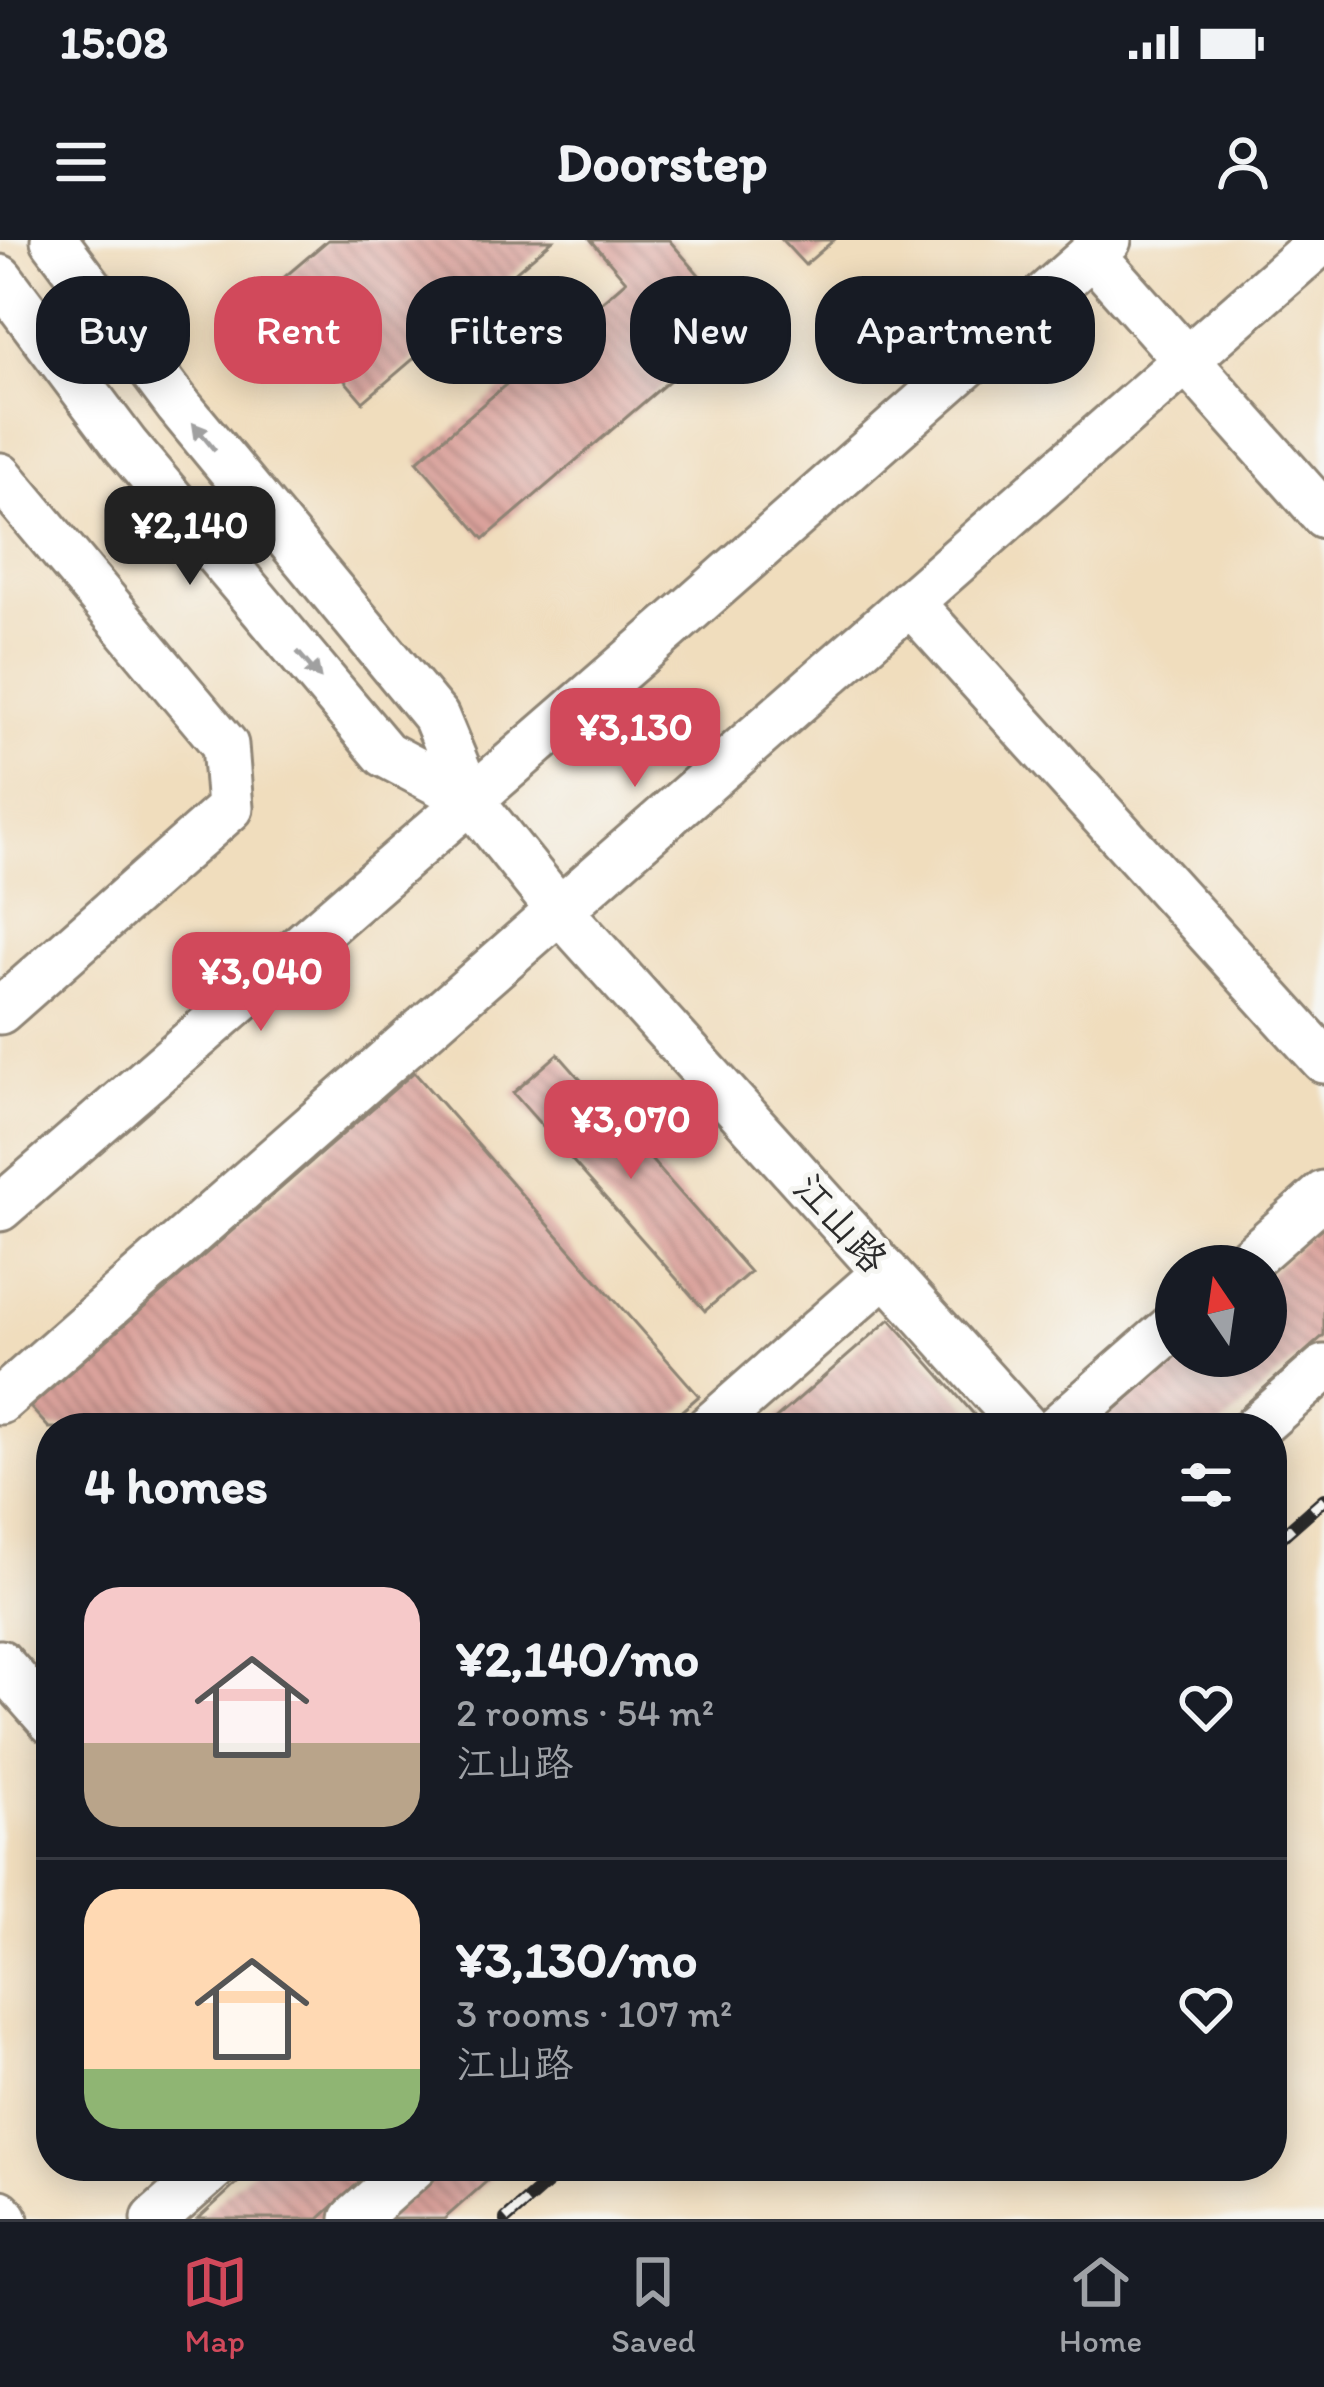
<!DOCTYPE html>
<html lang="en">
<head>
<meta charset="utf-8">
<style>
  :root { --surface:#171b24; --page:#20242c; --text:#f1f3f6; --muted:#9ea1a6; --line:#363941; --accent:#d1495b }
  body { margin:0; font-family:Itim,"LXGW WenKai TC",sans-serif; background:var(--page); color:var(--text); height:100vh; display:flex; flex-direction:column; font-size:45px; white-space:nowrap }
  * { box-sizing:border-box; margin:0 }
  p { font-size:39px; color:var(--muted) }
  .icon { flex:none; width:66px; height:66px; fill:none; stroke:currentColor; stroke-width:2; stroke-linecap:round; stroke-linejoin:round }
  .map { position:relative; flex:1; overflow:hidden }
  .panel { position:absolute; left:36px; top:1173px; width:1251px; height:768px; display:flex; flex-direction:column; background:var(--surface); border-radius:48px; box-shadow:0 6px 30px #0003 }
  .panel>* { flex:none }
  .banner { position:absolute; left:36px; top:36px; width:1254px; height:108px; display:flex; gap:24px }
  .needle { width:78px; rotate:347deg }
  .controls { position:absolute; left:1155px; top:1005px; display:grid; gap:24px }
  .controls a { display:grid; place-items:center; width:132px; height:132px; border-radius:50%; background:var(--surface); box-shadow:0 6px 30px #0003; font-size:60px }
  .price { position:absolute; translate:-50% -102px; padding:0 27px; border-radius:24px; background:var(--accent); color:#fff; font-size:39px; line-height:78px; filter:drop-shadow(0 3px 6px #0008) }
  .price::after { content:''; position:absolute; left:50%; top:72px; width:36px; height:27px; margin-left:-18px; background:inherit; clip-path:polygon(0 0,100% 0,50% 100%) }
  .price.active { background:#222; color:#fff }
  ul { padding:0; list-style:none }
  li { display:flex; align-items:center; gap:36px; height:300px; padding:0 48px }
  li+li { border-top:3px solid var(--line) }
  li span { display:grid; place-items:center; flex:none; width:336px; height:240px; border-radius:36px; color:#555 }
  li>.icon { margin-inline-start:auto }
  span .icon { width:144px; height:144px; fill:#fffc; stroke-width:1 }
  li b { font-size:51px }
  h2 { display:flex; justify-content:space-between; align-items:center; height:144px; padding:0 48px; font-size:51px }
  .pill { padding:0 42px; border-radius:48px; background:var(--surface); box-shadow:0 6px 30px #0003; font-size:42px; line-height:108px }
  .pill.active { background:var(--accent); color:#fff }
  .status { display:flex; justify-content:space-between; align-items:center; height:84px; padding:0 60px; background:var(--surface); direction:ltr }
  .status svg { height:33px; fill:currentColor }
  header { display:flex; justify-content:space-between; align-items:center; height:156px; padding:0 48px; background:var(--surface); font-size:54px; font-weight:800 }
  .menu { display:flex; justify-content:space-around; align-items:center; height:168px; border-top:3px solid var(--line); background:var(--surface); font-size:33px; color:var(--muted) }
  .menu a { display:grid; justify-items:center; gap:6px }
  .menu .active { color:var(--accent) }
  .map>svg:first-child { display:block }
</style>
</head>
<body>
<div class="status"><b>15:08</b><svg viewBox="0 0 49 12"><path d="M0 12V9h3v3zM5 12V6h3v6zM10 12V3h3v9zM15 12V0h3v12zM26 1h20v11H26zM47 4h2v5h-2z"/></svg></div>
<header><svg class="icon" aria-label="menu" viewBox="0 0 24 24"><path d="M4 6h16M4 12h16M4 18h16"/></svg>Doorstep<svg class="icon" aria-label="person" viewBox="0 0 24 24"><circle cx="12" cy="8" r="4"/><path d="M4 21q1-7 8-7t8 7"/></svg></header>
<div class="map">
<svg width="1324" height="1979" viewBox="0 0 1324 1979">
  <defs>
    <pattern id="building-back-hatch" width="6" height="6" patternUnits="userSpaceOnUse" patternTransform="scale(3)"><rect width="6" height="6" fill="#daa29b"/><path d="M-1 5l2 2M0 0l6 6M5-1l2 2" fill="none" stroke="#b1847f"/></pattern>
  </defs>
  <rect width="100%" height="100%" fill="#f6f6f2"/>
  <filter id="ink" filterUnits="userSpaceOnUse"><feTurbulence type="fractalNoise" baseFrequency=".00833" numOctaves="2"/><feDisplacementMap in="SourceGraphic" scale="24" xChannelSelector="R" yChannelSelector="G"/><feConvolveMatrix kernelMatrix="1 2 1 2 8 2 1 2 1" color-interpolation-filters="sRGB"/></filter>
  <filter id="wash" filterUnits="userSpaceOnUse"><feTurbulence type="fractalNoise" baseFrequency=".004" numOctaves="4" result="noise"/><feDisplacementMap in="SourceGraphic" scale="48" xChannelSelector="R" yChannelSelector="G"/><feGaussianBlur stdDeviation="2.7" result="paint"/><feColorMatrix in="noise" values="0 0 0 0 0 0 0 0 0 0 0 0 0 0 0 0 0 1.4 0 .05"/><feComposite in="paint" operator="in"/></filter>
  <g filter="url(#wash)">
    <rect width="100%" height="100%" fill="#f0ddbd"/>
    <g id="blocks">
      <!-- building -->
      <path fill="url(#building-back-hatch)" d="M328,0H553L363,162L268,51Z
        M591,0H669L739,81L484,299L417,221L626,41Z
        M782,0H834L805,25Z
        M558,814L750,1032L705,1071L513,853Z
        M414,832L699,1156L662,1188H49L30,1167Z
        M1324,985V1095L1219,1188H1094L1176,1116H1266V1036Z
        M890,1079L986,1188H765Z
        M256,1926H377L319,1979H198Z
        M444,1926H504L444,1979H384Z"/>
    </g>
  </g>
  <g filter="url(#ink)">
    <use href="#blocks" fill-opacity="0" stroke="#8e8474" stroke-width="3"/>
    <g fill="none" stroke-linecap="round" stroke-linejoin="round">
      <!-- minor casing -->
      <g stroke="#8e8474" stroke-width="51">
        <path id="minor" d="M54,0L178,165L436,477L470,559L559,670L1026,1188
          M1092,14L1324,275
          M0,38L126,206L385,514L470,559
          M0,236L225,505L230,568L0,771
          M910,362L1324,820
          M0,968L688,371L1108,0
          M1242,1026L1324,954
          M0,1161L1323,0
          M709,1188L886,1032
          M1057,1188L1176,1084
          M1256,1188L1324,1128
          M0,1423L51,1481
          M0,1973L5,1979
          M155,1979L215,1926
          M354,1979L414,1926"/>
      </g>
      <!-- minor -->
      <use href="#minor" stroke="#fff" stroke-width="45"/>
      <!-- rail casing -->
      <g stroke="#2b2b2b" stroke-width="14">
        <path id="rail" d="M1272,1305L1324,1259
          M506,1979L566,1926"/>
      </g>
      <!-- rail -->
      <use href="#rail" stroke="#f6f6f2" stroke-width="9" stroke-dasharray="27" stroke-linecap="butt"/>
    </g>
    <!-- one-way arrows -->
    <defs><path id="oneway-solid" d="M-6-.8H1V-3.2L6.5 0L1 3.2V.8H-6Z" transform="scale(3)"/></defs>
    <g fill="#a0a0a0">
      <use href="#oneway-solid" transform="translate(204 197) rotate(-129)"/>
      <use href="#oneway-solid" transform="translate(309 425) rotate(49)"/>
    </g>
  </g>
  <g text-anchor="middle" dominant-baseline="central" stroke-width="10" stroke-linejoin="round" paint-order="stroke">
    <!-- street labels -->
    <g font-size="39" fill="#2b2b2b" stroke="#f6f6f2">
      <text transform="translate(841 983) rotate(48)">江山路</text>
    </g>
  </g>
</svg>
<div class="controls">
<a><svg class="needle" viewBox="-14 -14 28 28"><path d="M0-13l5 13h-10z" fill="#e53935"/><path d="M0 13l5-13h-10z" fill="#9ea1a6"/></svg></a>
</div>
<b class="price active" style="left:190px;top:348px">¥2,140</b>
<b class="price" style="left:635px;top:550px">¥3,130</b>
<b class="price" style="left:261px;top:794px">¥3,040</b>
<b class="price" style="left:631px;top:942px">¥3,070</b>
<div class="banner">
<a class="pill">Buy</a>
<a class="pill active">Rent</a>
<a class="pill">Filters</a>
<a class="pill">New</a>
<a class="pill">Apartment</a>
</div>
<section class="panel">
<h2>4 homes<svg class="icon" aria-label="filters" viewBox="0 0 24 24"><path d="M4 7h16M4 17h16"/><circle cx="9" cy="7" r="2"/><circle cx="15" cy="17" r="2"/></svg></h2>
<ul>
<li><span style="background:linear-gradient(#f6c9c9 65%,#b9a48a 0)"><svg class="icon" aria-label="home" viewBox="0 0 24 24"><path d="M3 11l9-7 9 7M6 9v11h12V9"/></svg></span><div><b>¥2,140/mo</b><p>2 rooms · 54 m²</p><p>江山路</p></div><svg class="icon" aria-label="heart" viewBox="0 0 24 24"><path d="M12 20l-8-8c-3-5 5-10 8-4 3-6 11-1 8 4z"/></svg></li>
<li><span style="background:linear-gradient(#ffd9b3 75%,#8fb573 0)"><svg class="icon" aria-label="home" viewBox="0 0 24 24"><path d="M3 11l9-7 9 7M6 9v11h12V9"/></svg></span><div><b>¥3,130/mo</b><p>3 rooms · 107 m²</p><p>江山路</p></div><svg class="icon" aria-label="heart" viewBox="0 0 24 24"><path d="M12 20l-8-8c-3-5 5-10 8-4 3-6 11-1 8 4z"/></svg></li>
</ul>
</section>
</div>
<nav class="menu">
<a class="active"><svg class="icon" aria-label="map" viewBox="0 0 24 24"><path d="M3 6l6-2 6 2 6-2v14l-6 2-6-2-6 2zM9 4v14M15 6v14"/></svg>Map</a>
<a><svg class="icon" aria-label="saved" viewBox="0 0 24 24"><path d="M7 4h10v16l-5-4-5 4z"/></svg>Saved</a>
<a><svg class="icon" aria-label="home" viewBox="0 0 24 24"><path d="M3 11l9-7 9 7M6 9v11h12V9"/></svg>Home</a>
</nav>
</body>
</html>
